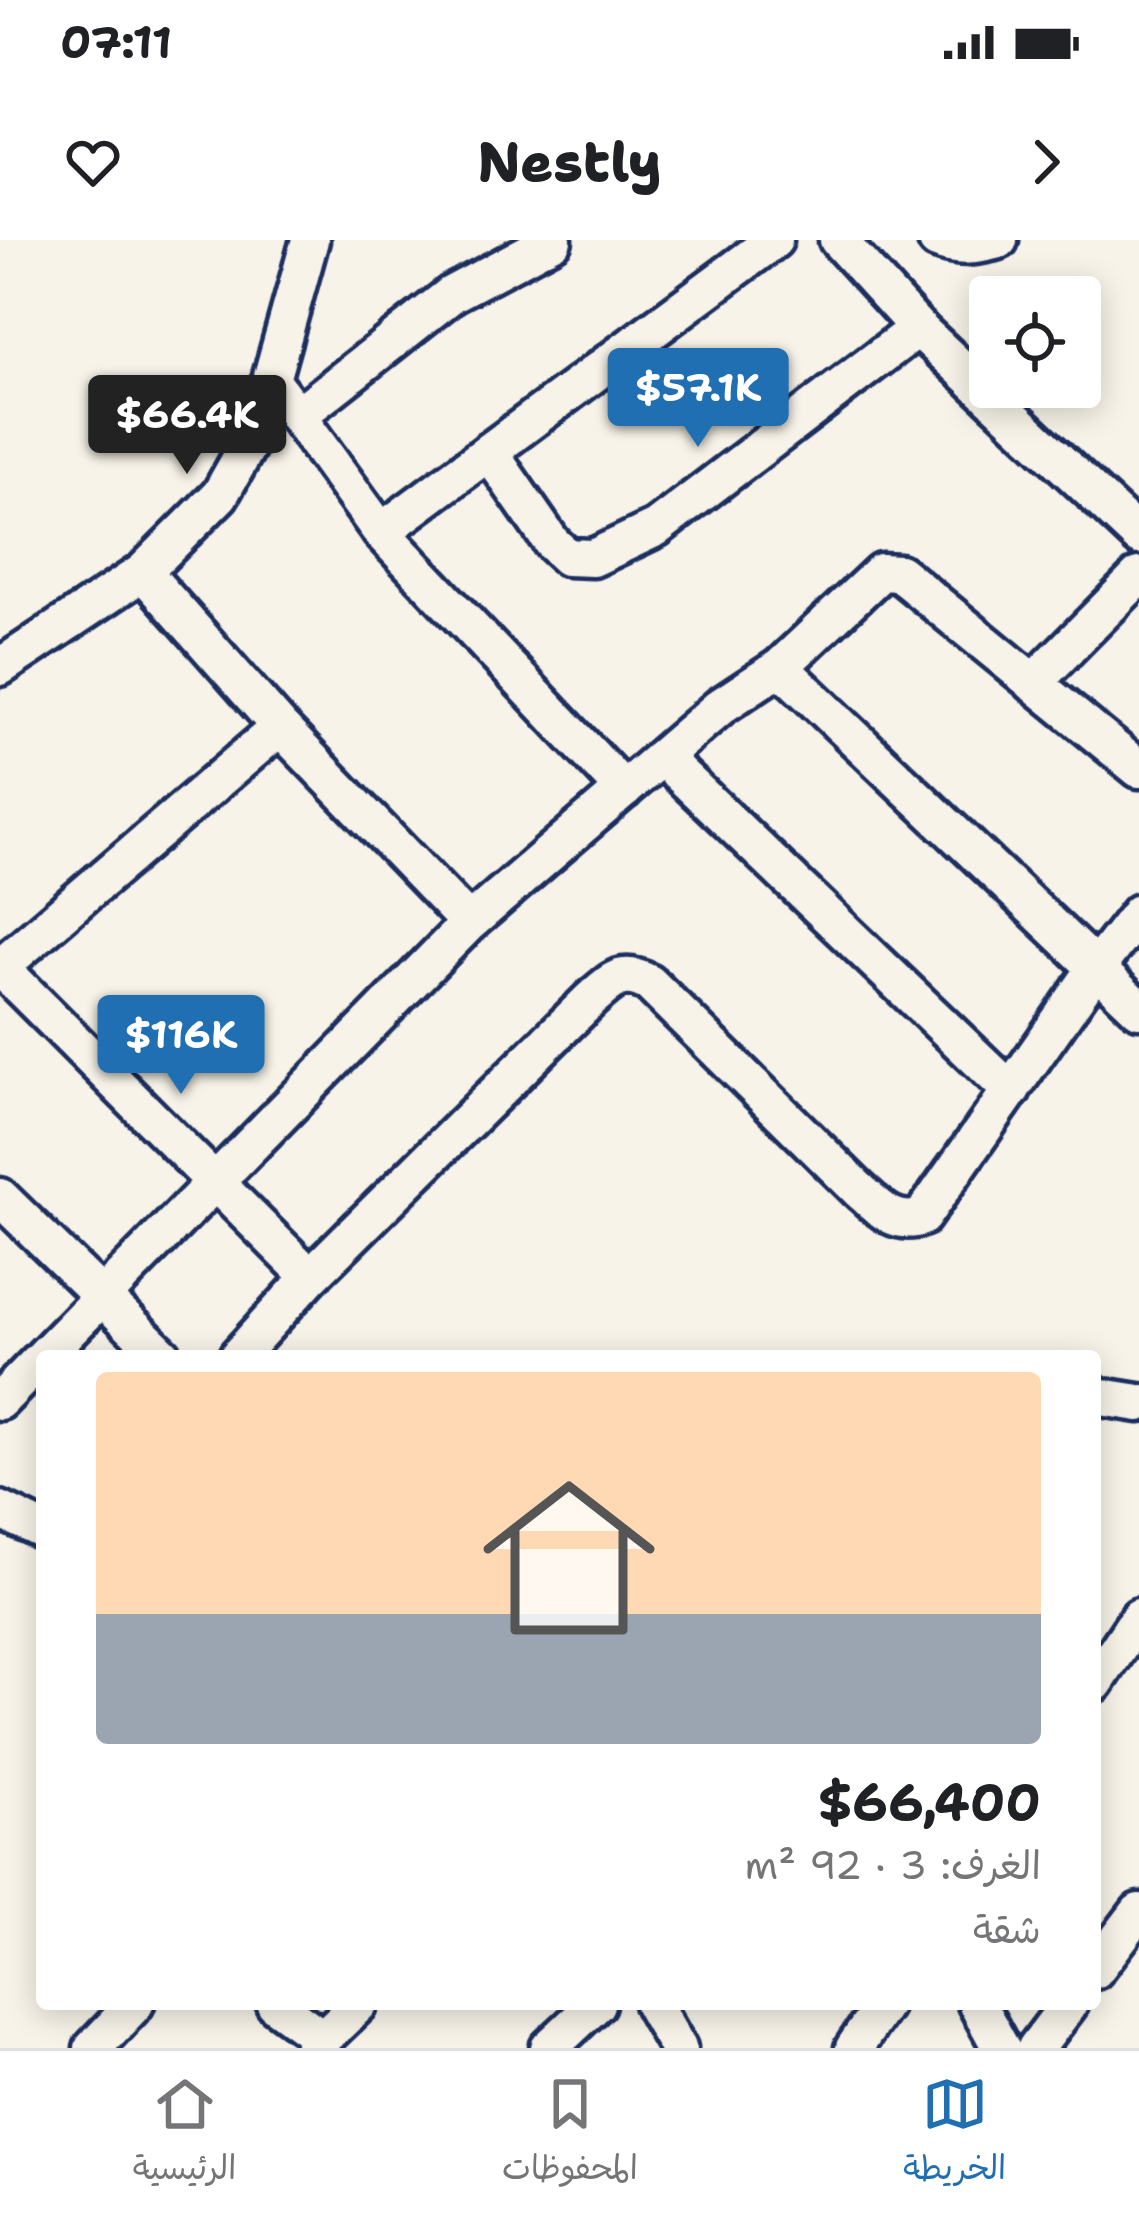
<!DOCTYPE html>
<html lang="ar">
<head>
<meta charset="utf-8">
<style>
  :root { --surface:#fff; --page:#f2f2f2; --text:#202124; --muted:#757577; --line:#e0e0e0; --accent:#1f6fb2 }
  body { margin:0; font-family:"Shantell Sans","Playpen Sans Arabic",sans-serif; background:var(--page); color:var(--text); direction:rtl; height:100vh; display:flex; flex-direction:column; font-size:45px; white-space:nowrap }
  * { box-sizing:border-box; margin:0 }
  p { font-size:39px; color:var(--muted) }
  .icon { flex:none; width:66px; height:66px; fill:none; stroke:currentColor; stroke-width:2; stroke-linecap:round; stroke-linejoin:round }
  .map { position:relative; flex:1; overflow:hidden; direction:ltr }
  .details { position:absolute; left:36px; top:1110px; width:1065px; height:660px; display:flex; flex-direction:column; background:var(--surface); border-radius:12px; box-shadow:0 6px 30px #0003; direction:rtl }
  .details>* { flex:none }
  .buttons { position:absolute; left:969px; top:36px; display:grid; gap:24px }
  .buttons a { display:grid; place-items:center; width:132px; height:132px; border-radius:12px; background:var(--surface); box-shadow:0 6px 30px #0003; font-size:60px }
  .price { position:absolute; translate:-50% -102px; padding:0 27px; border-radius:12px; background:var(--accent); color:#fff; font-size:39px; line-height:78px; filter:drop-shadow(0 3px 6px #0008) }
  .price::after { content:''; position:absolute; left:50%; top:72px; width:36px; height:27px; margin-left:-18px; background:inherit; clip-path:polygon(0 0,100% 0,50% 100%) }
  .price.current { background:#222; color:#fff }
  ul { padding:0; list-style:none }
  li { display:grid; align-content:center; gap:24px; height:636px; padding:0 60px }
  li+li { border-top:3px solid var(--line) }
  li span { display:grid; place-items:center; height:372px; border-radius:12px; color:#555 }
  li>.icon { margin-inline-start:auto }
  span .icon { width:216px; height:216px; fill:#fffc; stroke-width:1 }
  li b { font-size:51px }
  .status { display:flex; justify-content:space-between; align-items:center; height:84px; padding:0 60px; background:var(--surface); direction:ltr }
  .status svg { height:33px; fill:currentColor }
  header { display:flex; justify-content:space-between; align-items:center; height:156px; padding:0 60px; background:var(--surface); font-size:54px; font-weight:800 }
  .tabs { display:flex; justify-content:space-around; align-items:center; height:168px; border-top:3px solid var(--line); background:var(--surface); font-size:33px; color:var(--muted) }
  .tabs a { display:grid; justify-items:center; gap:6px }
  .tabs .current { color:var(--accent) }
  .map>svg:first-child { display:block }
</style>
</head>
<body>
<div class="status"><b>07:11</b><svg viewBox="0 0 49 12"><path d="M0 12V9h3v3zM5 12V6h3v6zM10 12V3h3v9zM15 12V0h3v12zM26 1h20v11H26zM47 4h2v5h-2z"/></svg></div>
<header><svg class="icon" aria-label="forward" viewBox="0 0 24 24"><path d="M9 5l7 7-7 7"/></svg>Nestly<svg class="icon" aria-label="heart" viewBox="0 0 24 24"><path d="M12 20l-8-8c-3-5 5-10 8-4 3-6 11-1 8 4z"/></svg></header>
<div class="map">
<svg width="1139" height="1808" viewBox="0 0 1139 1808">
  <rect width="100%" height="100%" fill="#f7f3e8"/>
  <filter id="ink" filterUnits="userSpaceOnUse"><feTurbulence type="fractalNoise" baseFrequency=".00833" numOctaves="2"/><feDisplacementMap in="SourceGraphic" scale="24" xChannelSelector="R" yChannelSelector="G"/><feConvolveMatrix kernelMatrix="1 2 1 2 8 2 1 2 1" color-interpolation-filters="sRGB"/></filter>
  <g filter="url(#ink)">
    <g fill="none" stroke-linecap="round" stroke-linejoin="round">
      <!-- minor casing -->
      <g stroke="#1b2f5e" stroke-width="45">
        <path id="minor" d="M838,0L918,88L1139,296
          M937,0C958,9 977,6 999,0
          M271,140L381,292L624,550
          M297,176L452,54L553,0
          M489,212L552,303L567,317L593,318L656,288L918,88
          M381,292L774,0
          M143,332L280,487L469,683
          M0,427L143,332L220,255L252,198L271,140L310,0
          M780,427L881,332L899,333L1139,529
          M1033,443L1139,336
          M663,518L1011,851
          M0,727L310,1037
          M0,727L280,487
          M0,957L163,1116
          M44,1116L469,683L721,466L780,427L1139,769
          M238,1116L310,1037L591,759C613,740 621,729 649,743L858,949C877,966 895,987 922,977L1096,728L1139,673
          M1095,1156L1139,1163
          M0,1161L42,1118
          M0,1270L42,1290
          M1095,1443L1139,1377
          M1095,1730L1139,1672
          M275,1764L323,1799
          M653,1764L678,1808
          M977,1764L1001,1808
          M93,1808L135,1764
          M313,1808L359,1764
          M549,1808L596,1764
          M854,1808L884,1764
          M1036,1808L1069,1764"/>
      </g>
      <!-- minor -->
      <use href="#minor" stroke="#f7f3e8" stroke-width="36"/>
    </g>
  </g>
</svg>
<div class="buttons">
<a><svg class="icon" aria-label="locate" viewBox="0 0 24 24"><circle cx="12" cy="12" r="6"/><path d="M12 2v4M12 18v4M2 12h4M18 12h4"/></svg></a>
</div>
<b class="price" style="left:698px;top:210px">$57.1K</b>
<b class="price current" style="left:187px;top:237px">$66.4K</b>
<b class="price" style="left:181px;top:857px">$116K</b>
<section class="details">
<ul>
<li><span style="background:linear-gradient(#ffd9b3 65%,#9aa5b1 0)"><svg class="icon" aria-label="home" viewBox="0 0 24 24"><path d="M3 11l9-7 9 7M6 9v11h12V9"/></svg></span><div><b>$66,400</b><p>الغرف: 3 · 92 m²</p><p>شقة</p></div></li>
</ul>
</section>
</div>
<nav class="tabs">
<a class="current"><svg class="icon" aria-label="map" viewBox="0 0 24 24"><path d="M3 6l6-2 6 2 6-2v14l-6 2-6-2-6 2zM9 4v14M15 6v14"/></svg>الخريطة</a>
<a><svg class="icon" aria-label="saved" viewBox="0 0 24 24"><path d="M7 4h10v16l-5-4-5 4z"/></svg>المحفوظات</a>
<a><svg class="icon" aria-label="home" viewBox="0 0 24 24"><path d="M3 11l9-7 9 7M6 9v11h12V9"/></svg>الرئيسية</a>
</nav>
</body>
</html>
